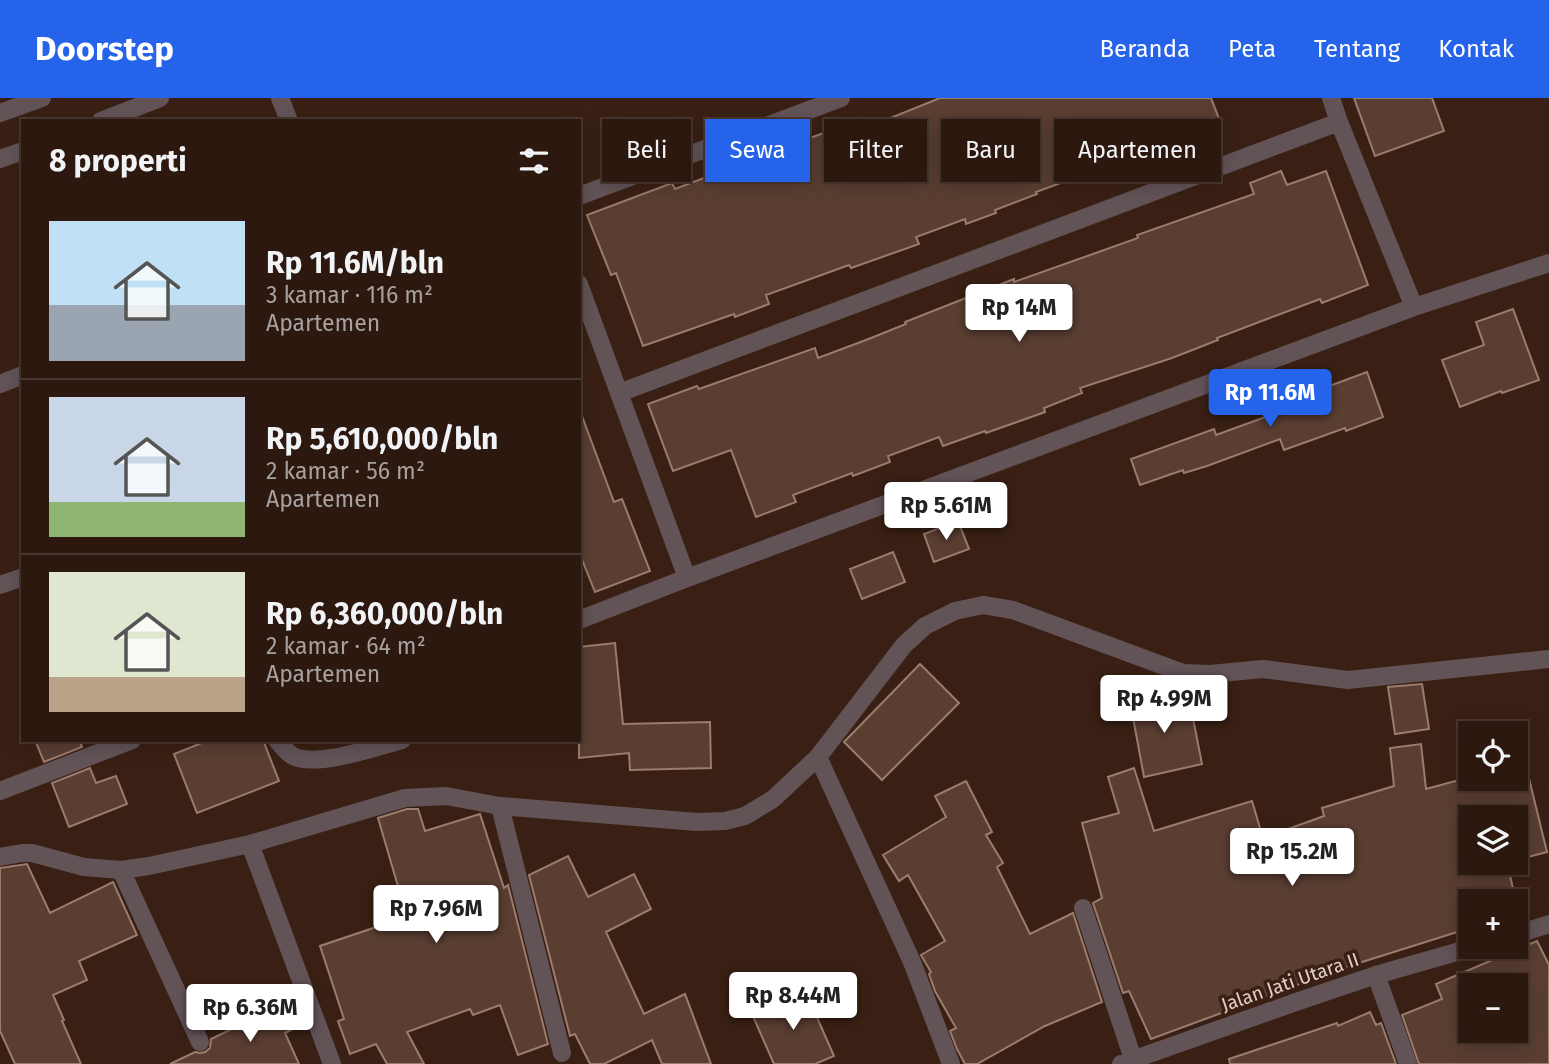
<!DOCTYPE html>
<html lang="id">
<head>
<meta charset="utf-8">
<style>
  :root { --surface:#2c180f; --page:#38251d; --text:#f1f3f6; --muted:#a6a09e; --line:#48372f; --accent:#2563eb }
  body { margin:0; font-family:"Fira Sans",sans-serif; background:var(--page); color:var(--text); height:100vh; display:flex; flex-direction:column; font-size:26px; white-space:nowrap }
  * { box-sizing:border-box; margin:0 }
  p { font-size:23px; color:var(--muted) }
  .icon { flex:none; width:38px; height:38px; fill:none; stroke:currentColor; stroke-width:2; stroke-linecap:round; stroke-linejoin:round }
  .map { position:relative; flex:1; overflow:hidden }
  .side { position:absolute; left:21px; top:21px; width:560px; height:623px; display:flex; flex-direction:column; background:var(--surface); border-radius:0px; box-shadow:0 4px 18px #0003,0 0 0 2px var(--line) }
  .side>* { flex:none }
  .hud { position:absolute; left:602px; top:21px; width:665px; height:63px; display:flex; gap:14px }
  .tools { position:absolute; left:1458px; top:623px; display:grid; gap:14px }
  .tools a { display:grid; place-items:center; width:70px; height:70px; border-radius:0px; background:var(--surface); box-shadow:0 4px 18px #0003,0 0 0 2px var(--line); font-size:35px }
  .price { position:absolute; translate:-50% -60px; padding:0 16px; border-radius:7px; background:#fff; color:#222; font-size:23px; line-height:46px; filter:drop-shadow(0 2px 4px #0008) }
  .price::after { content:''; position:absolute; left:50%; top:42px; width:21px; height:16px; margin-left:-10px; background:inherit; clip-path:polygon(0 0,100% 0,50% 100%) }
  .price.selected { background:var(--accent); color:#fff }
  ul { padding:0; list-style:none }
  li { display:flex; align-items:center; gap:21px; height:175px; padding:0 28px }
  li+li { border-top:2px solid var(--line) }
  li span { display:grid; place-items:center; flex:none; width:196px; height:140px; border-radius:0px; color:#555 }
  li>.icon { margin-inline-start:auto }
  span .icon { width:84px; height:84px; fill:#fffc; stroke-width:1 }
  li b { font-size:30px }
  h2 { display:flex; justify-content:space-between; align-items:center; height:84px; padding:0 28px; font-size:30px }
  .chip { padding:0 24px; border-radius:0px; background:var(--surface); box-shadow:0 4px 18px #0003,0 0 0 2px var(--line); font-size:24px; line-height:63px }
  .chip.selected { background:var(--accent); color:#fff }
  header { display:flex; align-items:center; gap:42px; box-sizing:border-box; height:98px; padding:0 35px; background:var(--accent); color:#fff }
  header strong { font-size:33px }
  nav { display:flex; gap:38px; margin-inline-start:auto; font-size:24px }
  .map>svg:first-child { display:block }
</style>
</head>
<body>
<header>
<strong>Doorstep</strong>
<nav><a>Beranda</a><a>Peta</a><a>Tentang</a><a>Kontak</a></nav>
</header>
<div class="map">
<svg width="1549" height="966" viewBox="0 0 1549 966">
  <rect width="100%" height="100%" fill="#3a2014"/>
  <!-- building -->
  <path fill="#5a3e32" stroke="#9b7c6e" stroke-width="2" fill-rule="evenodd" d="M940,0H1211L1221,26L1036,94L1037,96L995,112L996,115L966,126L965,121L916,139L919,146L851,170L849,167L766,197L769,206L735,219L734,216L643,248L616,175L611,177L587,117L672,85L675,91L863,20L866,30Z
    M1354,0H1432L1444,33L1375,58Z
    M1281,73L1287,87L1326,73L1368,187L1322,205L1320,201L1217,240L1218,242L1172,260L1080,290L1082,295L1044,310L1045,314L986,335L985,333L943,348L939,339L888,358L890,364L853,378L852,375L793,397L796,404L756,419L731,352L673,373L648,306L697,288L699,291L815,250L818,260L866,242L906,226L905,224L1014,181V184L1138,140L1137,137L1254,96L1250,85Z
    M1513,211L1539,282L1502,295L1501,293L1460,309L1442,262L1484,247L1476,224Z
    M1367,274L1383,319L1346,333L1345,330L1284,352L1280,341L1207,368L1184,375L1183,372L1140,387L1131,361L1214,331L1216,337L1271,317L1267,306L1296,296L1297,298L1324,288V290Z
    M582,318L614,404L622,401L650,473L595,494L579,454V319Z
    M958,423L969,451L934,464L924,436Z
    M893,454L905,484L862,501L850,471Z
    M615,545L623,626L710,624L711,670L630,672L629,655L579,660V549Z
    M920,566L959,605L882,682L844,644Z
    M1422,586L1429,631L1395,636L1388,589Z
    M1153,590L1160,611L1190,605L1202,666L1144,679L1129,598Z
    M35,642H79L82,649L44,664Z
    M209,642H263L279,683L197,715L174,656Z
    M1421,646L1426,691L1470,679V681H1516V666L1525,664L1547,754L1516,762V719H1470V765H1507L1516,803H1470V830L1343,870L1151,941L1129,893L1123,895L1093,805L1102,800L1082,725L1119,715L1108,679L1134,670L1154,733L1252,703L1263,740L1324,718L1322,710L1394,688L1390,650Z
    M90,670L96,685L116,678L127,706L69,729L52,685Z
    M966,683L992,734L986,737L1003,765L997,769L1030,836L1073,815L1102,904L1045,928L977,966H965L957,951L950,933L956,930L935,893L929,876L931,874L921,857L945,843L908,777L899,783L883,757L946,719L935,698Z
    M407,711H418L425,733L480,716L504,790L508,787L548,946L518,957L500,907L473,917L470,911L407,934L424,966H387L376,946L350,956L338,923L344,921L320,848L403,820L400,803L402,802L378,720Z
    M568,758L588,799L634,776L651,811L606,834L644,916L685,896L711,966H662L652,942L604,966H590L575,936L570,938L529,777Z
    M27,766L50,815L113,784L137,837L79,863L87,882L53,897L64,922L62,923L81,966H15L0,933V770Z
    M1537,843L1549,867V966H1419L1402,917L1442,901L1436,886ZM1470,887H1516V933H1470Z
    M805,892L834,958L815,966H774L752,916Z
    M280,908L291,932L285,935L299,966H170L195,954L200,955L205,954L210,950L211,941Z
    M1370,914L1376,927L1381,925L1396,966H1230L1229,961L1337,925L1338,928Z"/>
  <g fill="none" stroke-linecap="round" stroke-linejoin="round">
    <!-- minor -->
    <path stroke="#625357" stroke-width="18" d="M280,0L289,23
      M1331,0L1339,24L1414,209
      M0,15L42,0
      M101,23L160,0
      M0,61L23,53
      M579,98L841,0
      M579,186L687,480
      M0,286L23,277
      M619,295L1339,24
      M0,487L23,479
      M579,522L687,480L1414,209L1549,165
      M277,642C281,647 287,655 293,658C316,670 376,649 402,642
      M818,659L912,864L951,966
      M0,693L132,642
      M500,708L562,955
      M250,746L332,966
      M0,759L22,755H32L84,769L121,772L149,768L250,746L405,700L446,698L500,708L697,724L725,723L745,718L773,701L818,659L904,547L925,528L955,513L983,507L1013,512L1183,575L1210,576L1263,571L1348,582L1549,561
      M121,772L200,944
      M1083,810L1133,961
      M1516,837L1549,826
      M1376,877L1408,966
      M1121,966L1296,904L1376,877L1474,849"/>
  </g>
  <g text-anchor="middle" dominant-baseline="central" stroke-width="7" stroke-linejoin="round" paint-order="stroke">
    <!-- street labels -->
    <g font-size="19" fill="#e1cfc8" stroke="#3a2014">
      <text transform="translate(1290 884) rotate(-19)">Jalan Jati Utara II</text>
    </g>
  </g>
</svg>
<div class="tools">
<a><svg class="icon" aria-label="locate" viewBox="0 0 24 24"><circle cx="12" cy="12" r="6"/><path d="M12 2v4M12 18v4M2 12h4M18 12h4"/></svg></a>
<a><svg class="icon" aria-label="layers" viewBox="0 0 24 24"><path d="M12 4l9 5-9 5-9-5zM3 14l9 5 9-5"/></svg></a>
<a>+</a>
<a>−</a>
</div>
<b class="price" style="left:1019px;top:246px">Rp 14M</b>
<b class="price selected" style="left:1270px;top:331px">Rp 11.6M</b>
<b class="price" style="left:946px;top:444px">Rp 5.61M</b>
<b class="price" style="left:1164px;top:637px">Rp 4.99M</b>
<b class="price" style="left:1292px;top:790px">Rp 15.2M</b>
<b class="price" style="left:436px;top:847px">Rp 7.96M</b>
<b class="price" style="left:793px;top:934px">Rp 8.44M</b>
<b class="price" style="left:250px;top:946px">Rp 6.36M</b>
<div class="hud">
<a class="chip">Beli</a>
<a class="chip selected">Sewa</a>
<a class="chip">Filter</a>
<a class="chip">Baru</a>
<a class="chip">Apartemen</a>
</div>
<section class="side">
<h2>8 properti<svg class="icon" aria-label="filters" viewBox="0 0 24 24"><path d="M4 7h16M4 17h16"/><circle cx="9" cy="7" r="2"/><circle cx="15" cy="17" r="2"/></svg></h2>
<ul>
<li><span style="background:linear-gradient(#bfe0f5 60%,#9aa5b1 0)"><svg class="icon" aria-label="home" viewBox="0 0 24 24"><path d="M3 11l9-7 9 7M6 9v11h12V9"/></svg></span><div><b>Rp 11.6M/bln</b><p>3 kamar · 116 m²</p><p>Apartemen</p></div></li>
<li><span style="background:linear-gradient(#c9d6e8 75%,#8fb573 0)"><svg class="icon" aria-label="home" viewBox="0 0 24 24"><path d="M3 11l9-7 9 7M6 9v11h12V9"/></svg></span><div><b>Rp 5,610,000/bln</b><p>2 kamar · 56 m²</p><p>Apartemen</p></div></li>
<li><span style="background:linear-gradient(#dfe7d0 75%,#b9a48a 0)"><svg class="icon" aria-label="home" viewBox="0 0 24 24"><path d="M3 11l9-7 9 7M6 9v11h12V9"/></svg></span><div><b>Rp 6,360,000/bln</b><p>2 kamar · 64 m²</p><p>Apartemen</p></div></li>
</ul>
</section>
</div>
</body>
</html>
